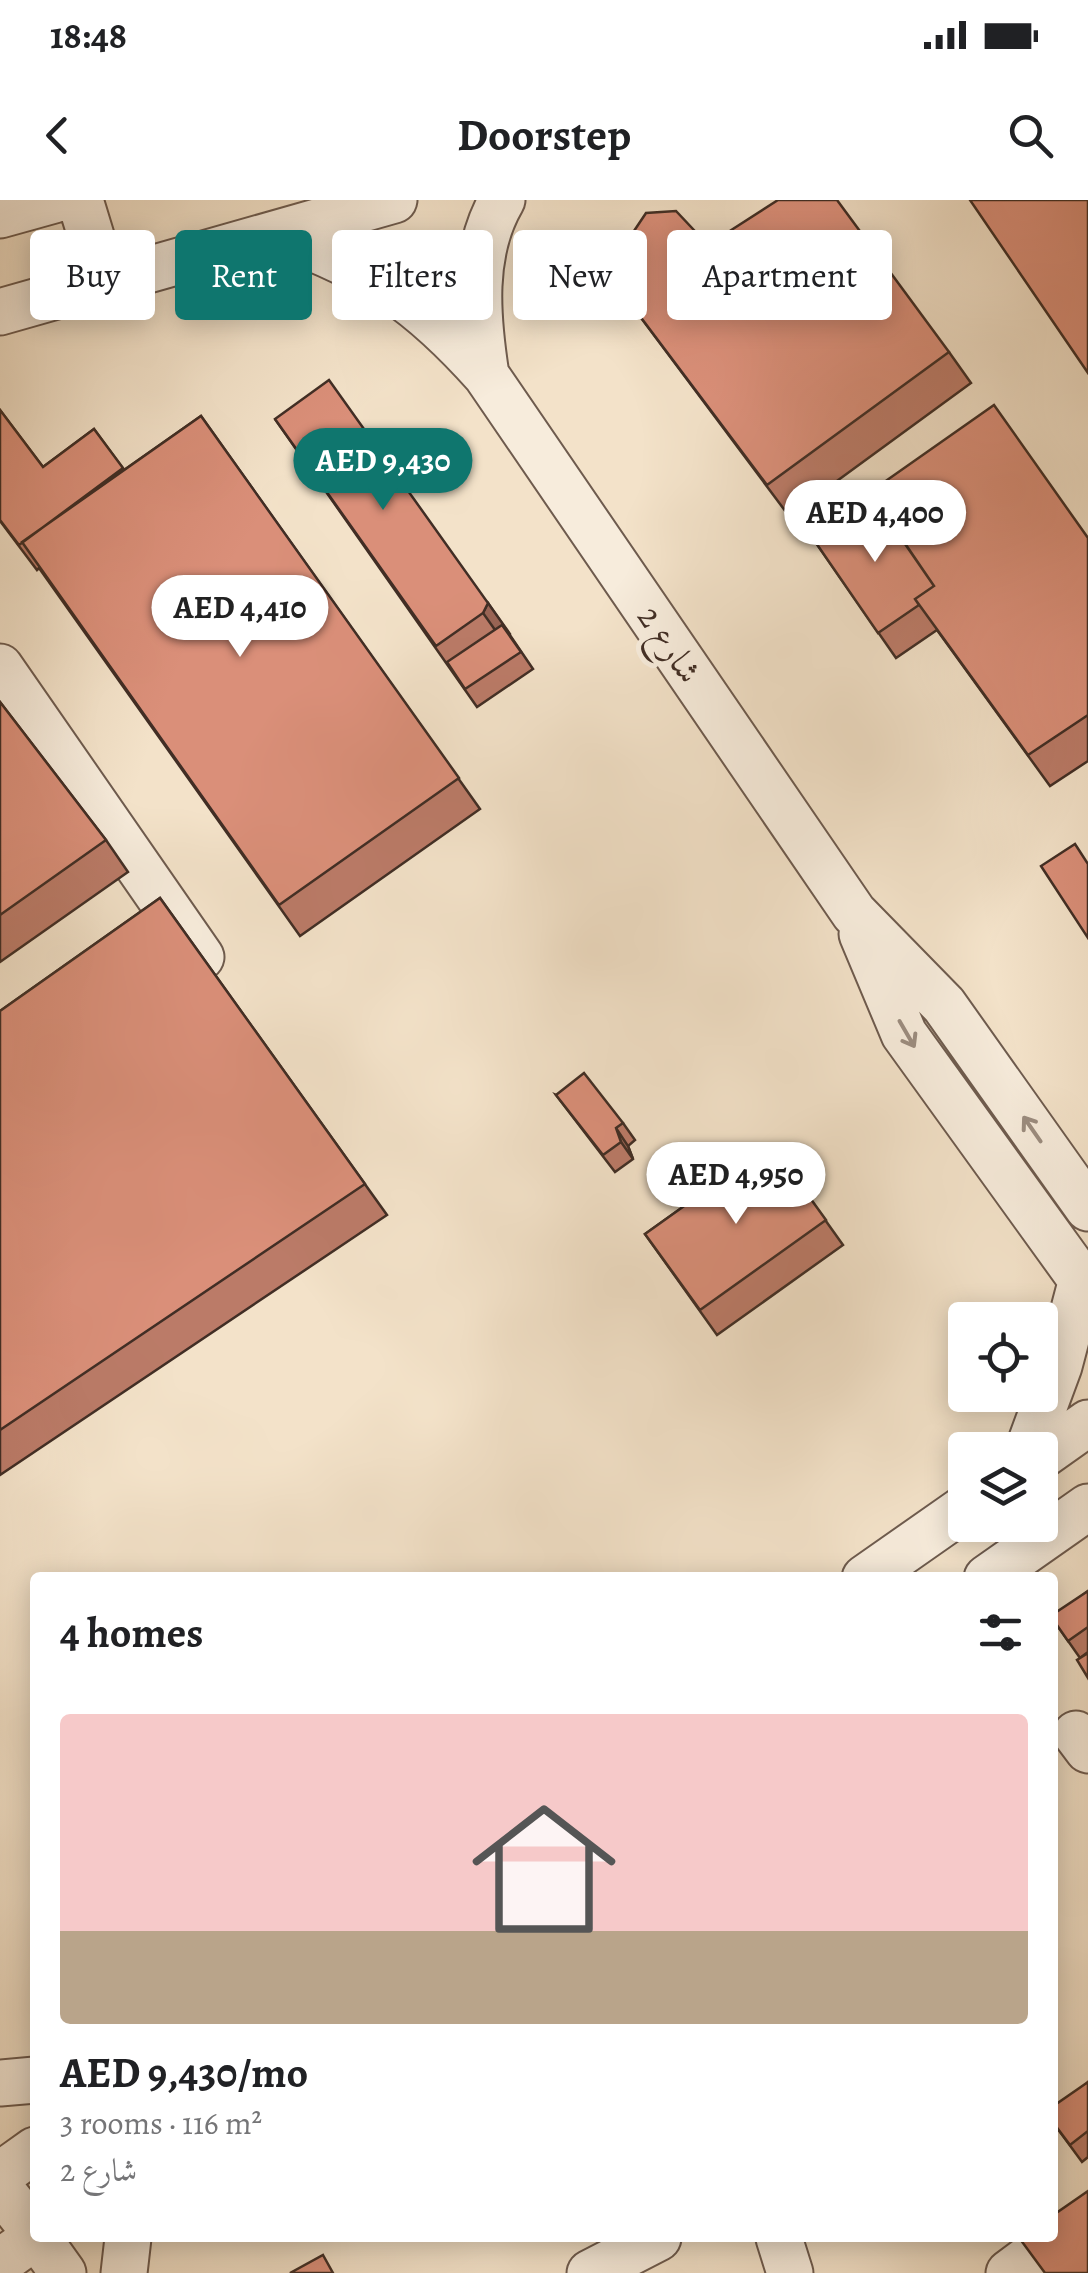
<!DOCTYPE html>
<html lang="en">
<head>
<meta charset="utf-8">
<style>
  :root { --surface:#fff; --page:#f2f2f2; --text:#202124; --muted:#757577; --line:#e0e0e0; --accent:#0f766e }
  body { margin:0; font-family:Alegreya,Amiri,serif; background:var(--page); color:var(--text); height:100vh; display:flex; flex-direction:column; font-size:38px; white-space:nowrap }
  * { box-sizing:border-box; margin:0 }
  p { font-size:32px; color:var(--muted) }
  .icon { flex:none; width:55px; height:55px; fill:none; stroke:currentColor; stroke-width:2; stroke-linecap:round; stroke-linejoin:round }
  .map { position:relative; flex:1; overflow:hidden }
  .drawer { position:absolute; left:30px; top:1372px; width:1028px; height:670px; display:flex; flex-direction:column; background:var(--surface); border-radius:10px; box-shadow:0 5px 25px #0003 }
  .drawer>* { flex:none }
  .hud { position:absolute; left:30px; top:30px; width:1030px; height:90px; display:flex; gap:20px }
  .tools { position:absolute; left:948px; top:1102px; display:grid; gap:20px }
  .tools a { display:grid; place-items:center; width:110px; height:110px; border-radius:10px; background:var(--surface); box-shadow:0 5px 25px #0003; font-size:50px }
  .price { position:absolute; translate:-50% -85px; padding:0 22px; border-radius:35px; background:#fff; color:#222; font-size:32px; line-height:65px; filter:drop-shadow(0 2px 5px #0008) }
  .price::after { content:''; position:absolute; left:50%; top:60px; width:30px; height:22px; margin-left:-15px; background:inherit; clip-path:polygon(0 0,100% 0,50% 100%) }
  .price.current { background:var(--accent); color:#fff }
  ul { padding:0; list-style:none }
  li { display:grid; align-content:center; gap:20px; height:530px; padding:0 30px }
  li+li { border-top:2px solid var(--line) }
  li span { display:grid; place-items:center; height:310px; border-radius:10px; color:#555 }
  li>.icon { margin-inline-start:auto }
  span .icon { width:180px; height:180px; fill:#fffc; stroke-width:1 }
  li b { font-size:42px }
  h2 { display:flex; justify-content:space-between; align-items:center; height:120px; padding:0 30px; font-size:42px }
  .chip { padding:0 35px; border-radius:10px; background:var(--surface); box-shadow:0 5px 25px #0003; font-size:35px; line-height:90px }
  .chip.current { background:var(--accent); color:#fff }
  .status { display:flex; justify-content:space-between; align-items:center; height:70px; padding:0 50px; background:var(--surface); direction:ltr }
  .status svg { height:28px; fill:currentColor }
  header { display:flex; justify-content:space-between; align-items:center; height:130px; padding:0 30px; background:var(--surface); font-size:45px; font-weight:600 }
  .map>svg:first-child { display:block }
</style>
</head>
<body>
<div class="status"><b>18:48</b><svg viewBox="0 0 49 12"><path d="M0 12V9h3v3zM5 12V6h3v6zM10 12V3h3v9zM15 12V0h3v12zM26 1h20v11H26zM47 4h2v5h-2z"/></svg></div>
<header><svg class="icon" aria-label="back" viewBox="0 0 24 24"><path d="M15 5l-7 7 7 7"/></svg>Doorstep<svg class="icon" aria-label="search" viewBox="0 0 24 24"><circle cx="10" cy="10" r="6"/><path d="M15 15l6 6"/></svg></header>
<div class="map">
<svg width="1088" height="2073" viewBox="0 0 1088 2073">
  <rect width="100%" height="100%" fill="#f3e2c9"/>
  <filter id="stains"><feTurbulence type="fractalNoise" baseFrequency=".002" numOctaves="4"/><feColorMatrix values="0 0 0 0 .2 0 0 0 0 .09 0 0 0 0 .02 0 0 0 .5 -.17"/></filter>
  <radialGradient id="worn" r=".72"><stop offset=".6" stop-color="#630" stop-opacity="0"/><stop offset="1" stop-color="#630" stop-opacity=".3"/></radialGradient>
  <g fill="none" stroke-linecap="round" stroke-linejoin="round">
    <!-- minor casing -->
    <g stroke="#6e5b4e" stroke-width="49">
      <path id="minor" d="M80,0L105,82
        M0,15L54,0
        M279,35C372,69 420,101 486,175L854,713L944,805L1088,1008
        M0,112L394,0
        M486,175C477,117 471,53 502,0
        M0,467L201,757
        M862,734L904,834L1088,1089
        M1028,1250L1059,1166L1082,1079
        M1040,1257L1088,1223
        M865,1378L965,1308
        M987,1378L1088,1307
        M1076,1534L1088,1550
        M0,1883L35,1880
        M0,1975L35,1950
        M0,1988L35,2033
        M38,2038L63,2073
        M779,2038L790,2073
        M0,2062L35,2037
        M124,2073L128,2038
        M590,2073L658,2038
        M1009,2073L1036,2053"/>
    </g>
    <!-- minor -->
    <use href="#minor" stroke="#f7ecdc" stroke-width="45"/>
  </g>
  <!-- wall -->
  <path fill="#bb7b68" stroke="#412e25" stroke-width="2.5" d="M708,45L949,152L971,183L789,316L624,95Z
    M0,210L43,267L94,229L124,270L201,216L480,609L300,736L39,368L37,370L0,321Z
    M275,219L488,403L533,469L477,507Z
    M1088,338V561L1050,586L937,430L896,458L814,340Z
    M0,502L106,640L128,672L0,762Z
    M160,698L387,1015L0,1275V811Z
    M556,895L623,923L635,940L628,946L633,959L615,972Z
    M771,944L843,1045L717,1135L645,1034Z
    M1088,1391V1452L1080,1458L1052,1418Z
    M1088,1882V1957L1082,1962L1052,1921Z"/>
  <!-- shaded-wall -->
  <path fill="#996455" stroke="#412e25" stroke-width="2.5" d="M488,403L510,434L505,444L483,413Z
    M616,928L628,946L633,959L621,942Z"/>
  <!-- building -->
  <path fill="#da8f79" stroke="#412e25" stroke-width="2.5" d="M778,0H837L949,152L767,285L624,95L611,50L626,43L646,13L676,11L708,45Z
    M970,0H1088V173Z
    M329,180L488,403L483,413L436,446L275,219Z
    M994,205L1088,338V515L1028,555L915,399L934,386L870,292Z
    M0,210L43,267L94,229L123,268L19,345L0,320Z
    M201,216L459,578L279,705L22,342Z
    M874,299L934,386L915,399L919,405L878,433L814,340Z
    M502,425L521,452L465,489L447,462Z
    M0,502L106,640L0,715Z
    M1075,644L1088,664V738L1041,666Z
    M160,698L365,984L0,1230V811Z
    M584,873L623,923L616,928L621,942L603,955L556,895Z
    M771,944L826,1020L700,1110L645,1034Z
    M1088,1391V1427L1068,1441L1052,1418V1415Z
    M1088,1453V1478L1077,1460Z
    M1088,1882V1931L1070,1945L1052,1921V1907Z
    M1088,1991V2073H1045L1020,2039L1052,2038V2016Z
    M323,2055L333,2073H290Z"/>
  <!-- one-way arrows -->
  <defs><path id="oneway-shaft" d="M-6 0H5M1.5-3L5.5 0L1.5 3" fill="none" stroke-width="1.6" stroke-linecap="round" stroke-linejoin="round" transform="scale(2.5)"/></defs>
  <g stroke="#9c8d80">
    <use href="#oneway-shaft" transform="translate(907 834) rotate(60)"/>
    <use href="#oneway-shaft" transform="translate(1032 929) rotate(-125)"/>
  </g>
  <g text-anchor="middle" dominant-baseline="central" stroke-width="10" stroke-linejoin="round" paint-order="stroke">
    <!-- street labels -->
    <g font-size="35" fill="#412e25" stroke="#f7ecdc">
      <text transform="translate(670 444) rotate(56)">شارع 2</text>
    </g>
  </g>
  <rect width="100%" height="100%" filter="url(#stains)"/>
  <rect width="100%" height="100%" fill="url(#worn)"/>
</svg>
<div class="tools">
<a><svg class="icon" aria-label="locate" viewBox="0 0 24 24"><circle cx="12" cy="12" r="6"/><path d="M12 2v4M12 18v4M2 12h4M18 12h4"/></svg></a>
<a><svg class="icon" aria-label="layers" viewBox="0 0 24 24"><path d="M12 4l9 5-9 5-9-5zM3 14l9 5 9-5"/></svg></a>
</div>
<b class="price current" style="left:383px;top:313px">AED 9,430</b>
<b class="price" style="left:875px;top:365px">AED 4,400</b>
<b class="price" style="left:240px;top:460px">AED 4,410</b>
<b class="price" style="left:736px;top:1027px">AED 4,950</b>
<div class="hud">
<a class="chip">Buy</a>
<a class="chip current">Rent</a>
<a class="chip">Filters</a>
<a class="chip">New</a>
<a class="chip">Apartment</a>
</div>
<section class="drawer">
<h2>4 homes<svg class="icon" aria-label="filters" viewBox="0 0 24 24"><path d="M4 7h16M4 17h16"/><circle cx="9" cy="7" r="2"/><circle cx="15" cy="17" r="2"/></svg></h2>
<ul>
<li><span style="background:linear-gradient(#f6c9c9 70%,#b9a48a 0)"><svg class="icon" aria-label="home" viewBox="0 0 24 24"><path d="M3 11l9-7 9 7M6 9v11h12V9"/></svg></span><div><b>AED 9,430/mo</b><p>3 rooms · 116 m²</p><p>شارع 2</p></div></li>
</ul>
</section>
</div>
</body>
</html>
